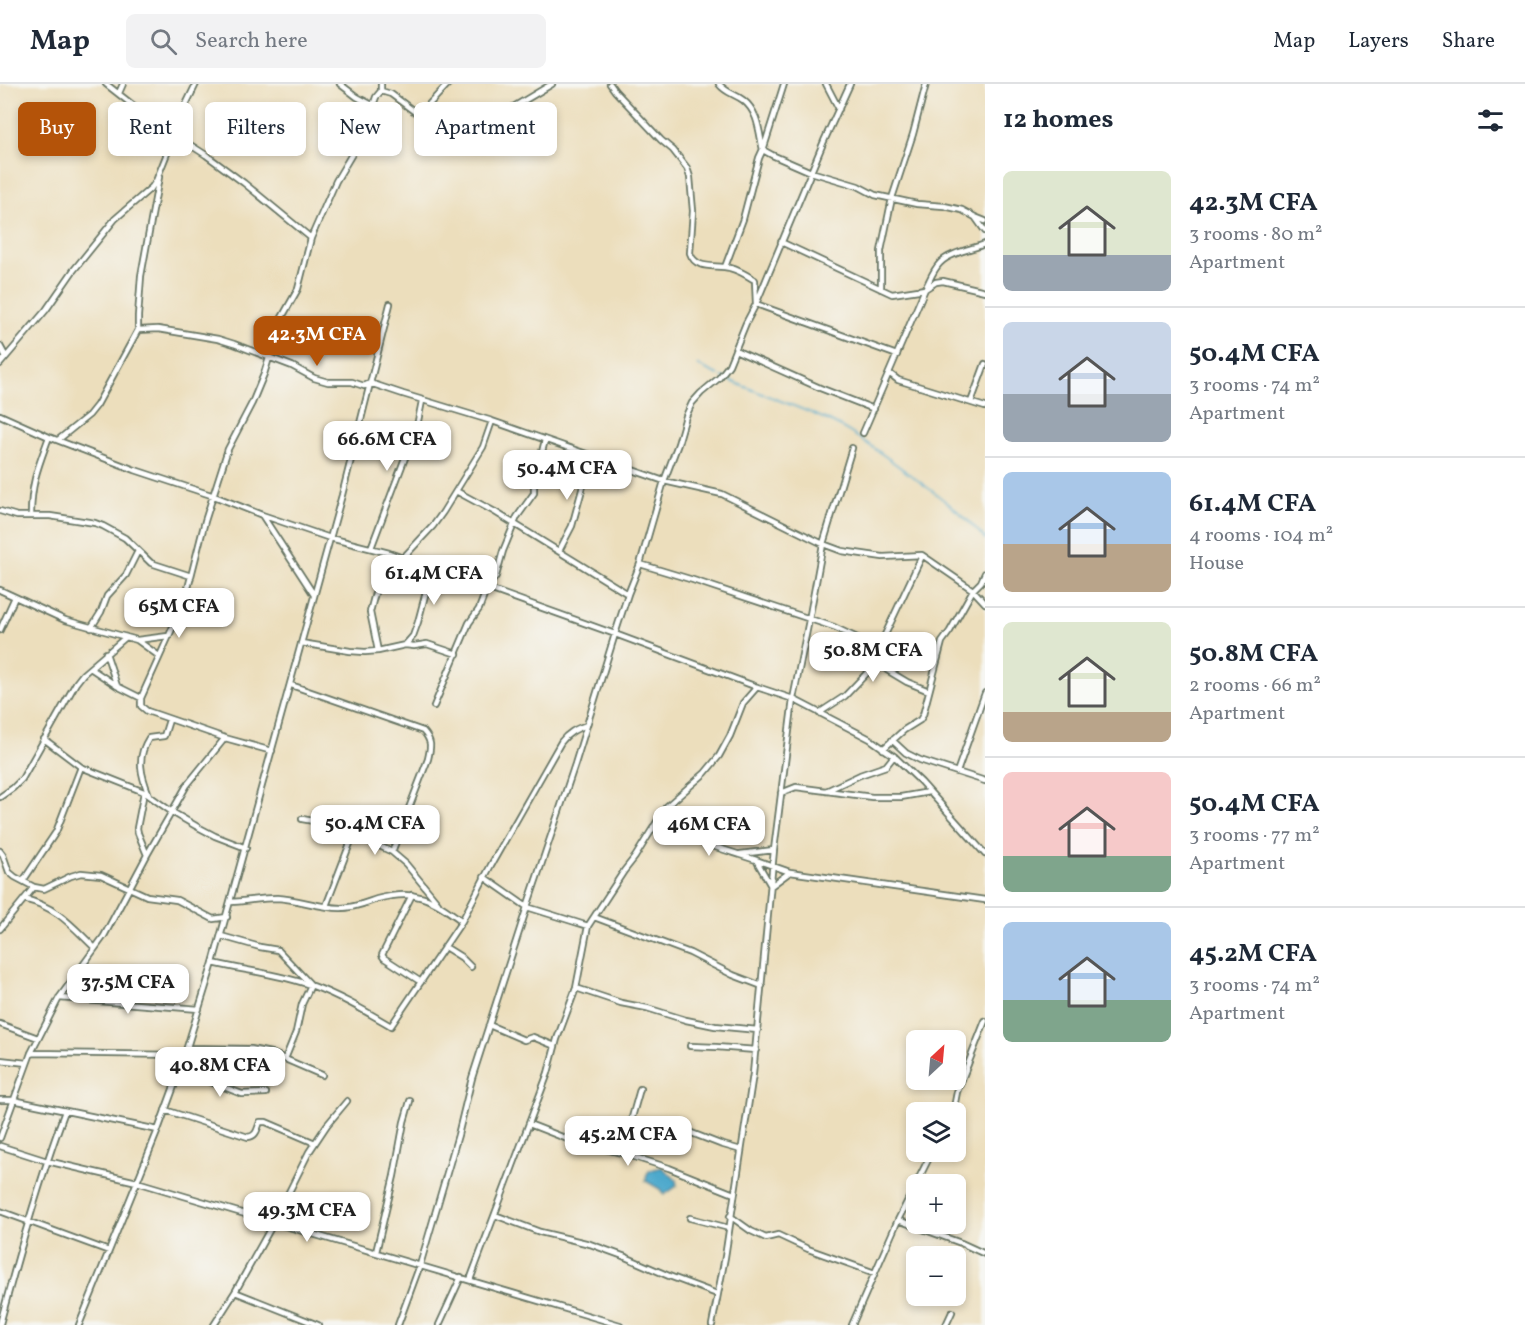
<!DOCTYPE html>
<html lang="en">
<head>
<meta charset="utf-8">
<style>
  :root { --surface:#fff; --page:#f2f2f3; --text:#1f2937; --muted:#747a83; --line:#e0e1e3; --accent:#b45309 }
  body { margin:0; font-family:Vollkorn,serif; background:var(--page); color:var(--text); height:100vh; display:flex; flex-direction:column; font-size:22px; white-space:nowrap }
  * { box-sizing:border-box; margin:0 }
  p { font-size:20px; color:var(--muted) }
  .icon { flex:none; width:33px; height:33px; fill:none; stroke:currentColor; stroke-width:2; stroke-linecap:round; stroke-linejoin:round }
  .map { position:relative; flex:1; overflow:hidden }
  .details { display:flex; flex-direction:column; background:var(--surface); width:540px }
  .details>* { flex:none }
  .hud { position:absolute; left:18px; top:18px; width:570px; height:54px; display:flex; gap:12px }
  .needle { width:39px; rotate:26deg }
  .buttons { position:absolute; left:906px; top:946px; display:grid; gap:12px }
  .buttons a { display:grid; place-items:center; width:60px; height:60px; border-radius:9px; background:var(--surface); box-shadow:0 3px 9px #0003; font-size:30px }
  .price { position:absolute; translate:-50% -51px; padding:0 14px; border-radius:12px; background:#fff; color:#222; font-size:20px; line-height:39px; filter:drop-shadow(0 2px 3px #0008) }
  .price::after { content:''; position:absolute; left:50%; top:36px; width:18px; height:14px; margin-left:-9px; background:inherit; clip-path:polygon(0 0,100% 0,50% 100%) }
  .price.on { background:var(--accent); color:#fff }
  ul { padding:0; list-style:none }
  li { display:flex; align-items:center; gap:18px; height:150px; padding:0 18px }
  li+li { border-top:2px solid var(--line) }
  li span { display:grid; place-items:center; flex:none; width:168px; height:120px; border-radius:9px; color:#555 }
  li>.icon { margin-inline-start:auto }
  span .icon { width:72px; height:72px; fill:#fffc; stroke-width:1 }
  li b { font-size:26px }
  h2 { display:flex; justify-content:space-between; align-items:center; height:72px; padding:0 18px; font-size:26px }
  .chip { padding:0 21px; border-radius:9px; background:var(--surface); box-shadow:0 3px 9px #0003; font-size:21px; line-height:54px }
  .chip.on { background:var(--accent); color:#fff }
  header { display:flex; align-items:center; gap:36px; box-sizing:border-box; height:84px; padding:0 30px; background:var(--surface); border-bottom:2px solid var(--line) }
  header strong { font-size:28px }
  nav { display:flex; gap:33px; margin-inline-start:auto; font-size:21px }
  .search { width:420px; height:54px; background:var(--page); display:flex; align-items:center; gap:15px; box-sizing:border-box; padding:0 21px; border-radius:9px; color:var(--muted); font-size:22px }
  main { display:flex; flex:1; min-height:0 }
  .map>svg:first-child { display:block }
</style>
</head>
<body>
<header>
<strong>Map</strong>
<div class="search"><svg class="icon" aria-label="search" viewBox="0 0 24 24"><circle cx="10" cy="10" r="6"/><path d="M15 15l6 6"/></svg>Search here</div>
<nav><a>Map</a><a>Layers</a><a>Share</a></nav>
</header>
<main>
<div class="map">
<svg width="985" height="1241" viewBox="0 0 985 1241">
  <rect width="100%" height="100%" fill="#f6f6f2"/>
  <filter id="ink" filterUnits="userSpaceOnUse"><feTurbulence type="fractalNoise" baseFrequency=".0167" numOctaves="2"/><feDisplacementMap in="SourceGraphic" scale="12" xChannelSelector="R" yChannelSelector="G"/><feConvolveMatrix kernelMatrix="1 2 1 2 8 2 1 2 1" color-interpolation-filters="sRGB"/></filter>
  <filter id="wash" filterUnits="userSpaceOnUse"><feTurbulence type="fractalNoise" baseFrequency=".008" numOctaves="4" result="noise"/><feDisplacementMap in="SourceGraphic" scale="24" xChannelSelector="R" yChannelSelector="G"/><feGaussianBlur stdDeviation="1.35" result="paint"/><feColorMatrix in="noise" values="0 0 0 0 0 0 0 0 0 0 0 0 0 0 0 0 0 1.4 0 .05"/><feComposite in="paint" operator="in"/></filter>
  <g filter="url(#wash)">
    <rect width="100%" height="100%" fill="#ecdebc"/>
    <!-- water -->
    <path fill="#4ea9cc" stroke="#367380" stroke-width="1.5" d="M662,1083L676,1096L677,1102L664,1111L660,1105L646,1097C646,1085 651,1086 662,1083Z"/>
    <g fill="none" stroke-linecap="round" stroke-linejoin="round">
      <!-- stream -->
      <path stroke="#4ea9cc" stroke-width="1.5" d="M697,281L718,291
        M722,293C753,307 785,318 816,331C848,344 877,366 905,387C931,406 965,430 985,455"/>
    </g>
  </g>
  <g filter="url(#ink)">
    <g fill="none" stroke-linecap="round" stroke-linejoin="round">
      <!-- minor casing -->
      <g stroke="#677564" stroke-width="8">
        <path id="minor" d="M106,0L153,37L206,71L244,99L311,154
          M340,0L357,13L374,22
          M610,0L615,7L661,56L673,66L687,84L690,93L693,127L690,169C696,187 716,180 730,184C738,186 745,190 753,195L755,196L756,220L897,271
          M719,0C726,9 735,10 743,16C759,28 759,49 763,66L772,71L811,88L858,102L875,111L917,120L944,122L962,126L975,133L985,137
          M826,0L839,25
          M381,7L391,10L419,31L437,52L441,54L448,56L464,52L475,46L552,0
          M119,9L123,0
          M419,31L448,0
          M975,133L985,147
          M781,158L892,210L925,205L936,198L943,197L985,207
          M725,183L743,135L759,74L764,63L784,0
          M881,205V167L892,114L913,50L926,0
          M138,246L158,245L218,255L234,260L292,282L314,294L328,298H352L364,302L370,299L403,310L492,337L664,397L722,410L823,460L842,467L883,473L922,471L973,506L985,519
          M0,262L6,273
          M735,266L820,304L874,325
          M0,280L46,226L73,187L115,135L152,103L156,97L168,67L172,49L196,0
          M889,289L898,296L985,323
          M971,318L985,280
          M0,331L49,353L135,386L214,412L262,431L330,454L389,469L615,550L757,603L793,615L870,655L894,672L921,698L985,770
          M863,349L925,205C930,196 933,186 940,179C949,169 972,165 985,160
          M58,356L89,331L97,321L138,246V232L141,192L159,93
          M456,407L495,428L628,510
          M0,427L17,432H50L95,439L103,442L125,454L151,479L191,492
          M262,431L314,511
          M31,432C31,399 38,383 49,353
          M371,464L417,342L422,317
          M559,467L572,442L586,391L589,371
          M403,474L433,442L443,428L483,363L492,337
          M640,480L693,496L834,543L866,558L875,567L877,573
          M0,506L65,536L137,556L159,572
          M91,544L101,528L107,512L126,491L138,467
          M0,546L15,513
          M137,556L168,552
          M301,559L350,567L365,568L378,567L405,561L414,562L427,560L457,570
          M405,561L413,552L418,538L432,485
          M378,567L370,528L375,509L389,469
          M106,569L117,602
          M878,571L883,555L922,472
          M90,584L117,602L141,614
          M291,601L423,647C432,657 431,662 428,675L392,768
          M434,622L469,539L479,525L487,504L496,492L503,467L517,433L534,409V400L545,356
          M819,629L845,612L866,590L877,573L887,586L907,598L929,607
          M44,655L81,683L144,708L172,728L196,742L215,752L246,764
          M892,656L906,669L920,676L985,697
          M883,665L904,646L920,636L923,631L942,558L950,547L973,506L981,498L985,489
          M272,667L225,654L147,627L141,622V614L185,516L205,437L228,365L252,319L264,290L269,274L272,251L298,205L311,154L336,97L362,53L376,13L381,7V0
          M957,688L985,609
          M826,707L860,691L886,682L894,672
          M144,708L137,744L138,749L147,771
          M781,709L796,703L872,713H901L929,708
          M149,711C141,691 136,674 149,654L164,652L169,636
          M0,713L13,704L22,695L76,599L83,590L126,553
          M302,735L331,740L342,744L392,768L406,780L438,819
          M653,743L756,776L790,788
          M0,767L3,771L9,788L15,793L34,803L44,805L71,792L81,789L101,791L147,812L177,816L213,835L227,833
          M740,770L774,766
          M756,776L771,802L790,788L985,816
          M23,797L56,748L81,683
          M412,811L382,871L384,874L421,898
          M24,815C57,823 71,841 95,864
          M231,818C246,817 262,814 277,814C299,815 319,824 341,824C354,824 365,819 377,815C416,805 431,814 462,837
          M326,822L354,749
          M594,833L690,869L733,891L762,902
          M588,842L624,787L635,773L666,723L705,689L719,672L730,652L743,619L757,603
          M0,845L34,803
          M221,852L260,863L278,866L311,901L302,920L296,948L285,975
          M445,863L461,873L471,883
          M213,879C246,887 281,890 313,902C340,912 365,927 391,942L462,837L491,781L561,658C568,649 575,645 587,641
          M576,904L621,919L647,924L686,936L715,942L758,946
          M59,914L199,925
          M0,940L38,954
          M489,941L524,956L533,953L555,962
          M690,962L716,963L756,966
          M187,964L251,965L271,969L322,991
          M31,969L184,971
          M0,976L27,979
          M180,986L242,1010L266,1009
          M0,1016H13L158,1046
          M165,1026L248,1053C257,1052 257,1045 260,1038H266L315,1059
          M953,1029L957,1008L985,937
          M529,1040L570,1056L622,1069L669,1084L734,1110
          M689,1048L720,1060L741,1066
          M0,1054L31,969L59,914L104,852L147,771L187,701L225,654
          M0,1062L47,1077L137,1098L620,1241
          M622,1069L640,1005
          M0,1127L109,1167
          M495,1131L540,1148L590,1160L623,1172L669,1192L717,1210
          M730,1132L751,1147L766,1154L778,1151L808,1165L875,1189
          M690,1134L729,1144
          M898,1136L961,1159L985,1170
          M376,1168L394,1092L404,1038L410,1017
          M470,1196L548,989L557,955L576,904L588,842L527,823L484,793
          M235,1208L318,1241
          M0,1240C19,1168 39,1097 65,1027
          M79,1241L158,1046L180,986L213,879L342,411L390,220
          M214,1241L235,1208L274,1138L309,1068L327,1041L347,1017
          M398,1241L420,1181L458,1051L472,994L527,823L575,680L615,550L628,510L640,480L664,397L678,360L686,332L692,319L701,309L719,294L729,281L746,239L756,220L824,57L850,0
          M439,1241L461,1193
          M712,1241L725,1173L753,990L774,766L793,615L809,536L823,460L852,364
          M852,1241L898,1136L932,1068
          M946,1241L952,1228"/>
      </g>
      <!-- minor -->
      <use href="#minor" stroke="#fff" stroke-width="4.5"/>
    </g>
  </g>
</svg>
<div class="buttons">
<a><svg class="needle" viewBox="-14 -14 28 28"><path d="M0-13l5 13h-10z" fill="#e53935"/><path d="M0 13l5-13h-10z" fill="#747a83"/></svg></a>
<a><svg class="icon" aria-label="layers" viewBox="0 0 24 24"><path d="M12 4l9 5-9 5-9-5zM3 14l9 5 9-5"/></svg></a>
<a>+</a>
<a>−</a>
</div>
<b class="price on" style="left:317px;top:283px">42.3M CFA</b>
<b class="price" style="left:387px;top:388px">66.6M CFA</b>
<b class="price" style="left:567px;top:417px">50.4M CFA</b>
<b class="price" style="left:434px;top:522px">61.4M CFA</b>
<b class="price" style="left:179px;top:555px">65M CFA</b>
<b class="price" style="left:873px;top:599px">50.8M CFA</b>
<b class="price" style="left:375px;top:772px">50.4M CFA</b>
<b class="price" style="left:709px;top:773px">46M CFA</b>
<b class="price" style="left:128px;top:931px">37.5M CFA</b>
<b class="price" style="left:220px;top:1014px">40.8M CFA</b>
<b class="price" style="left:628px;top:1083px">45.2M CFA</b>
<b class="price" style="left:307px;top:1159px">49.3M CFA</b>
<div class="hud">
<a class="chip on">Buy</a>
<a class="chip">Rent</a>
<a class="chip">Filters</a>
<a class="chip">New</a>
<a class="chip">Apartment</a>
</div>
</div>
<section class="details">
<h2>12 homes<svg class="icon" aria-label="filters" viewBox="0 0 24 24"><path d="M4 7h16M4 17h16"/><circle cx="9" cy="7" r="2"/><circle cx="15" cy="17" r="2"/></svg></h2>
<ul>
<li><span style="background:linear-gradient(#dfe7d0 70%,#9aa5b1 0)"><svg class="icon" aria-label="home" viewBox="0 0 24 24"><path d="M3 11l9-7 9 7M6 9v11h12V9"/></svg></span><div><b>42.3M CFA</b><p>3 rooms · 80 m²</p><p>Apartment</p></div></li>
<li><span style="background:linear-gradient(#c9d6e8 60%,#9aa5b1 0)"><svg class="icon" aria-label="home" viewBox="0 0 24 24"><path d="M3 11l9-7 9 7M6 9v11h12V9"/></svg></span><div><b>50.4M CFA</b><p>3 rooms · 74 m²</p><p>Apartment</p></div></li>
<li><span style="background:linear-gradient(#a9c7e8 60%,#b9a48a 0)"><svg class="icon" aria-label="home" viewBox="0 0 24 24"><path d="M3 11l9-7 9 7M6 9v11h12V9"/></svg></span><div><b>61.4M CFA</b><p>4 rooms · 104 m²</p><p>House</p></div></li>
<li><span style="background:linear-gradient(#dfe7d0 75%,#b9a48a 0)"><svg class="icon" aria-label="home" viewBox="0 0 24 24"><path d="M3 11l9-7 9 7M6 9v11h12V9"/></svg></span><div><b>50.8M CFA</b><p>2 rooms · 66 m²</p><p>Apartment</p></div></li>
<li><span style="background:linear-gradient(#f6c9c9 70%,#7fa58c 0)"><svg class="icon" aria-label="home" viewBox="0 0 24 24"><path d="M3 11l9-7 9 7M6 9v11h12V9"/></svg></span><div><b>50.4M CFA</b><p>3 rooms · 77 m²</p><p>Apartment</p></div></li>
<li><span style="background:linear-gradient(#a9c7e8 65%,#7fa58c 0)"><svg class="icon" aria-label="home" viewBox="0 0 24 24"><path d="M3 11l9-7 9 7M6 9v11h12V9"/></svg></span><div><b>45.2M CFA</b><p>3 rooms · 74 m²</p><p>Apartment</p></div></li>
</ul>
</section>
</main>
</body>
</html>
